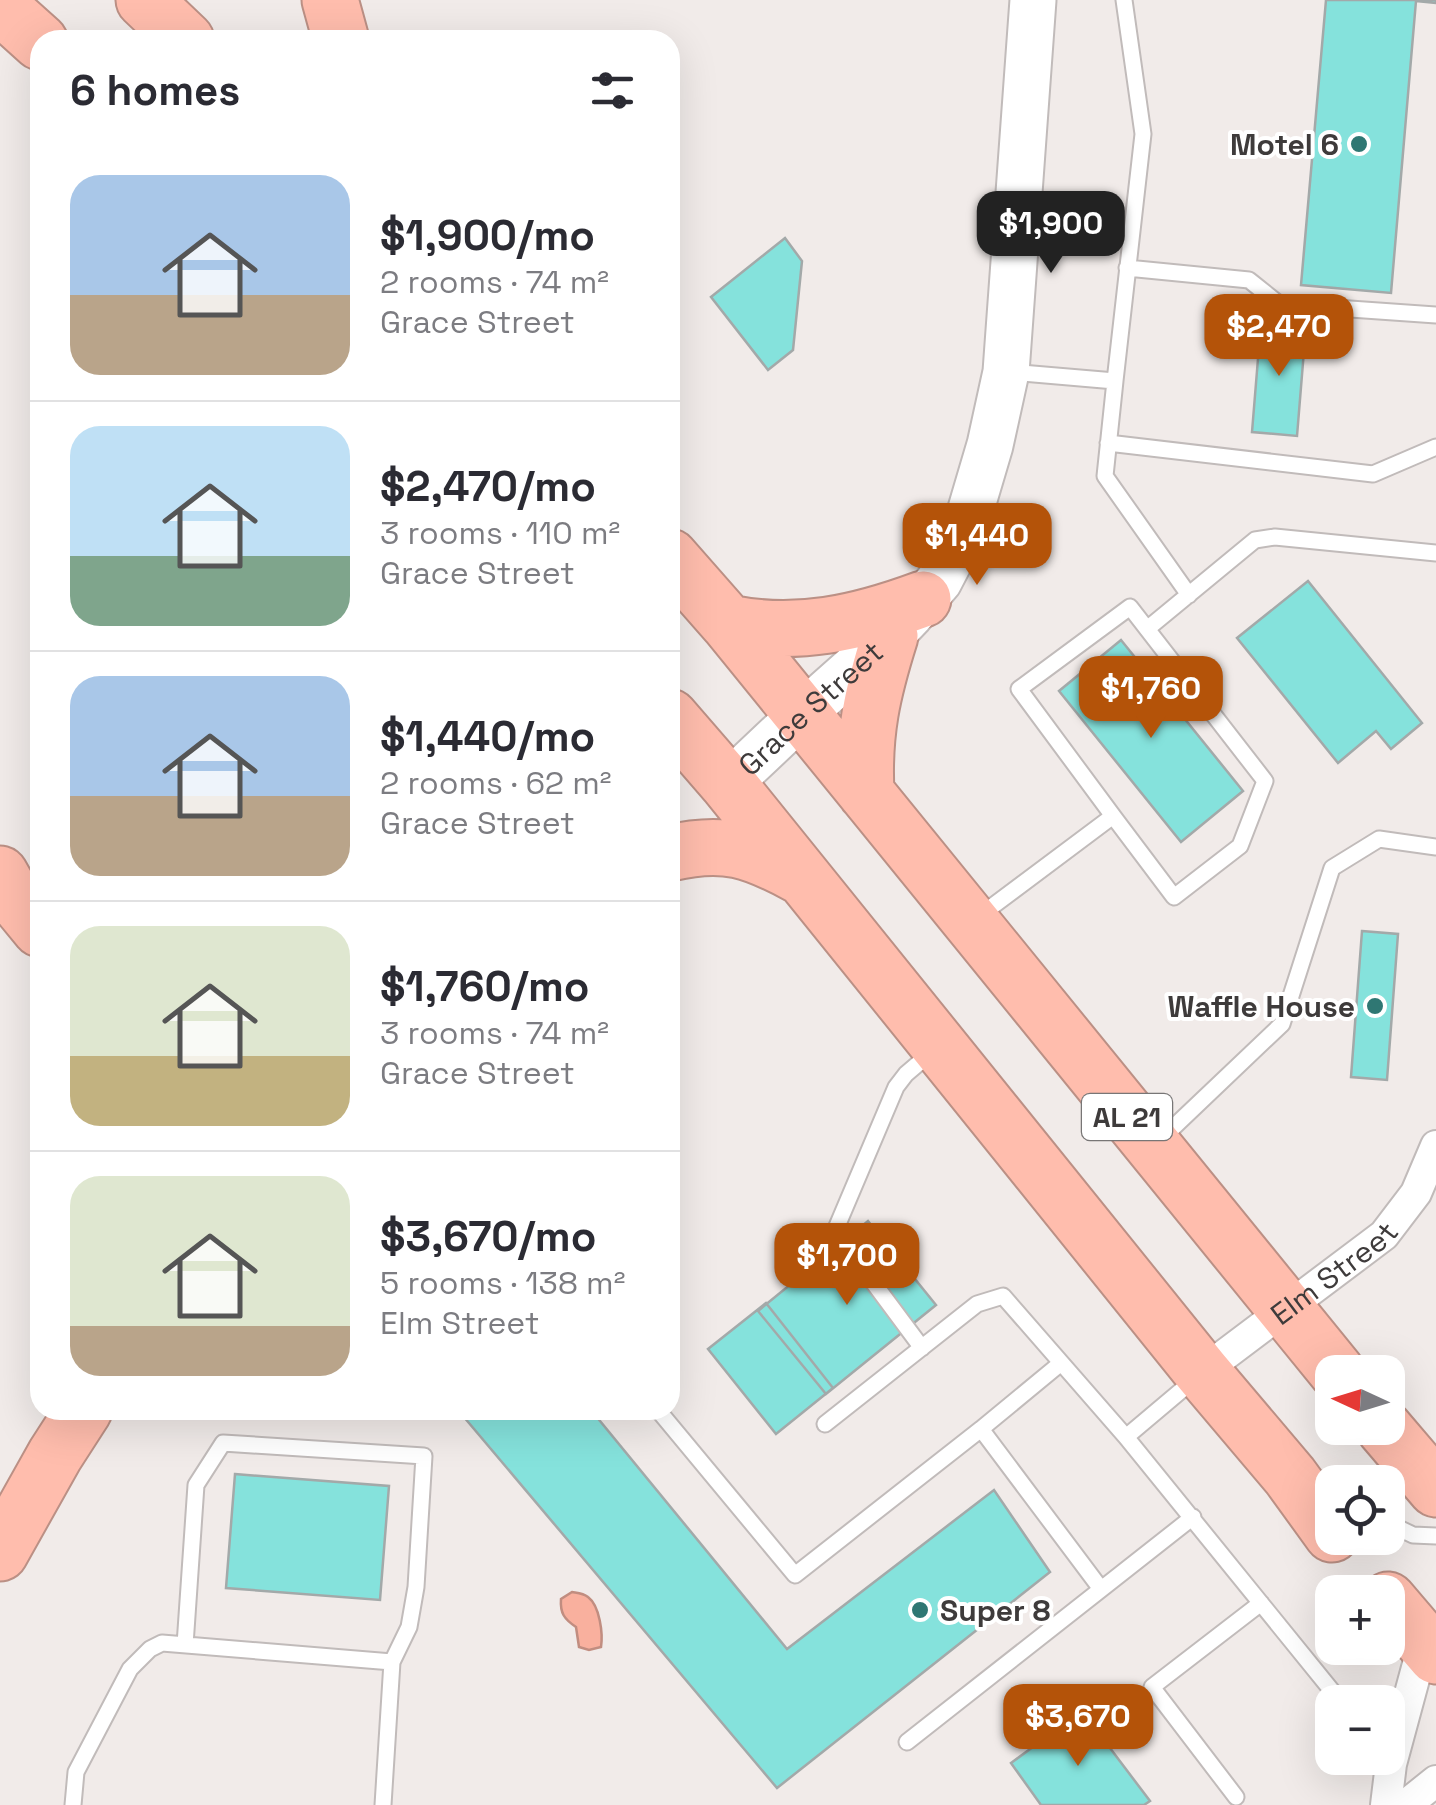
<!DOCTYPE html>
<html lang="en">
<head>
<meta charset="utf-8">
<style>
  :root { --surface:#fff; --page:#f7f7f7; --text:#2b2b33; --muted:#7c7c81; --line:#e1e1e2; --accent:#b45309 }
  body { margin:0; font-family:"Space Grotesk",sans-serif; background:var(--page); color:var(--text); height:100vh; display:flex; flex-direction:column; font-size:38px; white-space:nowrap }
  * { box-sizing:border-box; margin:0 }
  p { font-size:32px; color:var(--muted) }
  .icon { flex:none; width:55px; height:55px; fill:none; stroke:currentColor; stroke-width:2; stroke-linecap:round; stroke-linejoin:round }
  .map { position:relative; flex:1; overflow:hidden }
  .details { position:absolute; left:30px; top:30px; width:650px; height:1390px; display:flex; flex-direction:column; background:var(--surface); border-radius:30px; box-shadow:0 10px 40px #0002 }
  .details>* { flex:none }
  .needle { width:65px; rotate:274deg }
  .fabs { position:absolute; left:1315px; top:1355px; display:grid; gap:20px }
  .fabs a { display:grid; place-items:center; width:90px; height:90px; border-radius:20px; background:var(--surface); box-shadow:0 10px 40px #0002; font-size:50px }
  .price { position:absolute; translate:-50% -85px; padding:0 22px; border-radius:20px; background:var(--accent); color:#fff; font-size:32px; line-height:65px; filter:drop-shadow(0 2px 5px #0008) }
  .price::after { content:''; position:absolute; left:50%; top:60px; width:30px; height:22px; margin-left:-15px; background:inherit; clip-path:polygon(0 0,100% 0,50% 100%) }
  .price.active { background:#222; color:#fff }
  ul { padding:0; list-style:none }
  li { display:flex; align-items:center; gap:30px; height:250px; padding:0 40px }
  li+li { border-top:2px solid var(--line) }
  li span { display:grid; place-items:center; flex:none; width:280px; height:200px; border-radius:30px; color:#555 }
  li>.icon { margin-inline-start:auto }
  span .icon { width:120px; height:120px; fill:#fffc; stroke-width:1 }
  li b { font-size:42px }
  h2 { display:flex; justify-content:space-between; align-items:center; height:120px; padding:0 40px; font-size:42px }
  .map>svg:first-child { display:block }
</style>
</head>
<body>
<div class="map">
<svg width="1436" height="1805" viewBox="0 0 1436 1805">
  <rect width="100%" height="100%" fill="#f1ebe9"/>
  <!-- water -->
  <path fill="#f9b09e" stroke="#c18d80" stroke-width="2.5" d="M572,1592C578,1593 583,1593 588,1597C600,1606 603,1634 601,1647L589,1650L579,1647L576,1627C564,1619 560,1613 561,1599Z"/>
  <!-- building -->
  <path fill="#85e2dc" stroke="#a3a9a9" stroke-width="2.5" d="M1326,0H1436V3L1416,1L1391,293L1301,285Z
    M785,238L802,261L793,350L768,370L711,297Z
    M1261,322L1306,326L1297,436L1252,432Z
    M1308,581L1422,723L1391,749L1376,731L1338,763L1237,638Z
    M1121,640L1243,791L1181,842L1059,691Z
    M1362,931L1398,934L1387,1080L1351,1077Z
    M868,1221L936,1305L826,1394L758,1311Z
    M766,1303L833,1388L776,1434L708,1349Z
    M458,1410H591L787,1649L994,1490L1050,1572L777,1788Z
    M235,1474L389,1486L380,1600L226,1588Z
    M1082,1711L1150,1801L1144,1805H1041L1011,1763Z"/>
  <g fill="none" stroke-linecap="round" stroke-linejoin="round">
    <!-- lane casing -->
    <g stroke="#c1bbba" stroke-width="19">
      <path id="lane" d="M1127,268L1249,280L1279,304L1436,315
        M1010,372L1115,381L1143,134L1124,0
        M1115,381L1105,476L1189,595
        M1108,443L1373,474L1436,447
        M1147,629L1255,540L1275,537L1436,553
        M978,917L1113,816L1019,689L1130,607L1265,781L1240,846L1174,897L1113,816
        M1159,1141L1282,1024L1332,868L1379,839L1436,847
        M922,1348L835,1231L896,1087L906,1074L933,1051
        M658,1410L795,1575L981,1429L1061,1363
        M825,1424L977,1304L1003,1296L1126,1437L1341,1702
        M981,1429L1101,1589
        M1126,1437L1196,1378
        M1388,1523L1413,1535L1436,1536
        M185,1645L196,1485L223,1443L424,1456L416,1587L409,1627L392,1662L383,1805
        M907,1742L1193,1517
        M1236,1797L1152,1687L1261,1603
        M73,1805L76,1772L130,1669L150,1649L162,1643L392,1662"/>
    </g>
    <!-- street casing -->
    <g stroke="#c1bbba" stroke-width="34">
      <g id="street">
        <path id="s1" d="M1202,1372L1384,1235L1416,1193L1436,1146"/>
        <path d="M1386,1805L1391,1764L1424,1642"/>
        <path d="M1406,1805L1436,1781"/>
      </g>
    </g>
    <!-- secondary casing -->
    <g stroke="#c1bbba" stroke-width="49">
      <g id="secondary">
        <path id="s2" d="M728,784L801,715L890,636L911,614L939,581L964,533L990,445L1006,372L1033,0"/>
      </g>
    </g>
    <!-- highway casing -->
    <g stroke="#bb9085" stroke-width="59">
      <path id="highway" d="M144,0L186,40
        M330,0L341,40
        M0,6L40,42
        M670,557L728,623L1337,1372
        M728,623C797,637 858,623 923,599
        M670,717L728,784L1202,1372L1290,1476L1332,1534
        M866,793C863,733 872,693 890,636
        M670,853C725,840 752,850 800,876
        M0,874L12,895L40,929
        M1384,1428L1436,1489
        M0,1553L55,1455L84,1410
        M1388,1600L1436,1656"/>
    </g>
    <!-- lane -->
    <use href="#lane" stroke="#fff" stroke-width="15"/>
    <!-- street -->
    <use href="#street" stroke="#fff" stroke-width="30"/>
    <!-- secondary -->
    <use href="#secondary" stroke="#fff" stroke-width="45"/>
    <!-- highway -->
    <use href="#highway" stroke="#ffbdad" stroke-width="55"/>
  </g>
  <!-- markers -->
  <g fill="#2f7773" stroke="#fff" stroke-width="4">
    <circle cx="1359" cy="144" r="10"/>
    <circle cx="1375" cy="1006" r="10"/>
    <circle cx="920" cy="1610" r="10"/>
  </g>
  <g text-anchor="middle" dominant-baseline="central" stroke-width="8" stroke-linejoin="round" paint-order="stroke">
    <!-- shield labels -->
    <rect fill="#fff" stroke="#787676" stroke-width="2.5" x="1082" y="1094" width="90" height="46" rx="8"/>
    <g font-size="28" font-weight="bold" fill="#3e3b3b">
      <text x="1127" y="1117">AL 21</text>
    </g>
    <!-- poi labels -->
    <g font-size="30" font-weight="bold" fill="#3e3b3b" stroke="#fff" text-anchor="end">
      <text x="1339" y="144">Motel 6</text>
      <text x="1355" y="1006">Waffle House</text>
      <text x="940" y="1610" text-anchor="start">Super 8</text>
    </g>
    <!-- street labels -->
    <g font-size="30" fill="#3e3b3b" stroke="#fff">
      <text stroke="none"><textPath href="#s2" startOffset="112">Grace Street</textPath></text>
      <text stroke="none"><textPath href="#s1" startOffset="165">Elm Street</textPath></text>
    </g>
  </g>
</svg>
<div class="fabs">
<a><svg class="needle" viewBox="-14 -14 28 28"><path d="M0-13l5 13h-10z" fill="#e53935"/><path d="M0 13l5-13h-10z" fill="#7c7c81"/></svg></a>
<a><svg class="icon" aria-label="locate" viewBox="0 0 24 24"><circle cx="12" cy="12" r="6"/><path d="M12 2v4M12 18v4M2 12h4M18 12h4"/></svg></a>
<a>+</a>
<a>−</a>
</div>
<b class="price active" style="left:1051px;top:276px">$1,900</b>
<b class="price" style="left:1279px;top:379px">$2,470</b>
<b class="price" style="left:977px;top:588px">$1,440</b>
<b class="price" style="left:1151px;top:741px">$1,760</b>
<b class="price" style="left:847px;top:1308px">$1,700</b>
<b class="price" style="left:1078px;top:1769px">$3,670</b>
<section class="details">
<h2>6 homes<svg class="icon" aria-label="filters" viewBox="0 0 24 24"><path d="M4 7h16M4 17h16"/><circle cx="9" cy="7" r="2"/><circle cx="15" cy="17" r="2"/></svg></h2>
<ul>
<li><span style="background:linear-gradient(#a9c7e8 60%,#b9a48a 0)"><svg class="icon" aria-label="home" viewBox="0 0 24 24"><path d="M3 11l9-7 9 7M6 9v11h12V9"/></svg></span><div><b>$1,900/mo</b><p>2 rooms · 74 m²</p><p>Grace Street</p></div></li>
<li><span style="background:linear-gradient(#bfe0f5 65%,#7fa58c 0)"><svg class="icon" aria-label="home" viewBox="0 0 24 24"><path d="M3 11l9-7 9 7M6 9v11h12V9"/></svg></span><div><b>$2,470/mo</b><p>3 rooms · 110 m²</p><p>Grace Street</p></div></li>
<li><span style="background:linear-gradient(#a9c7e8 60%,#b9a48a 0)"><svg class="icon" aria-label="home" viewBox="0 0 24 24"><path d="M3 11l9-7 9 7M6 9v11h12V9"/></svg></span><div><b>$1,440/mo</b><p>2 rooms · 62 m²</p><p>Grace Street</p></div></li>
<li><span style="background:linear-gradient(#dfe7d0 65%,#c2b280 0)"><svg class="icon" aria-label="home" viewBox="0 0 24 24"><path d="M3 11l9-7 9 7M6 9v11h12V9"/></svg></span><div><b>$1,760/mo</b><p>3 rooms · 74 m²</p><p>Grace Street</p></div></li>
<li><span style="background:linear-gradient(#dfe7d0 75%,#b9a48a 0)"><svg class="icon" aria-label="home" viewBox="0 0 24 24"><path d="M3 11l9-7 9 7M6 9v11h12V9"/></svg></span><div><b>$3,670/mo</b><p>5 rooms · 138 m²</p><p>Elm Street</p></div></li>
</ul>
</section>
</div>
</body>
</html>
